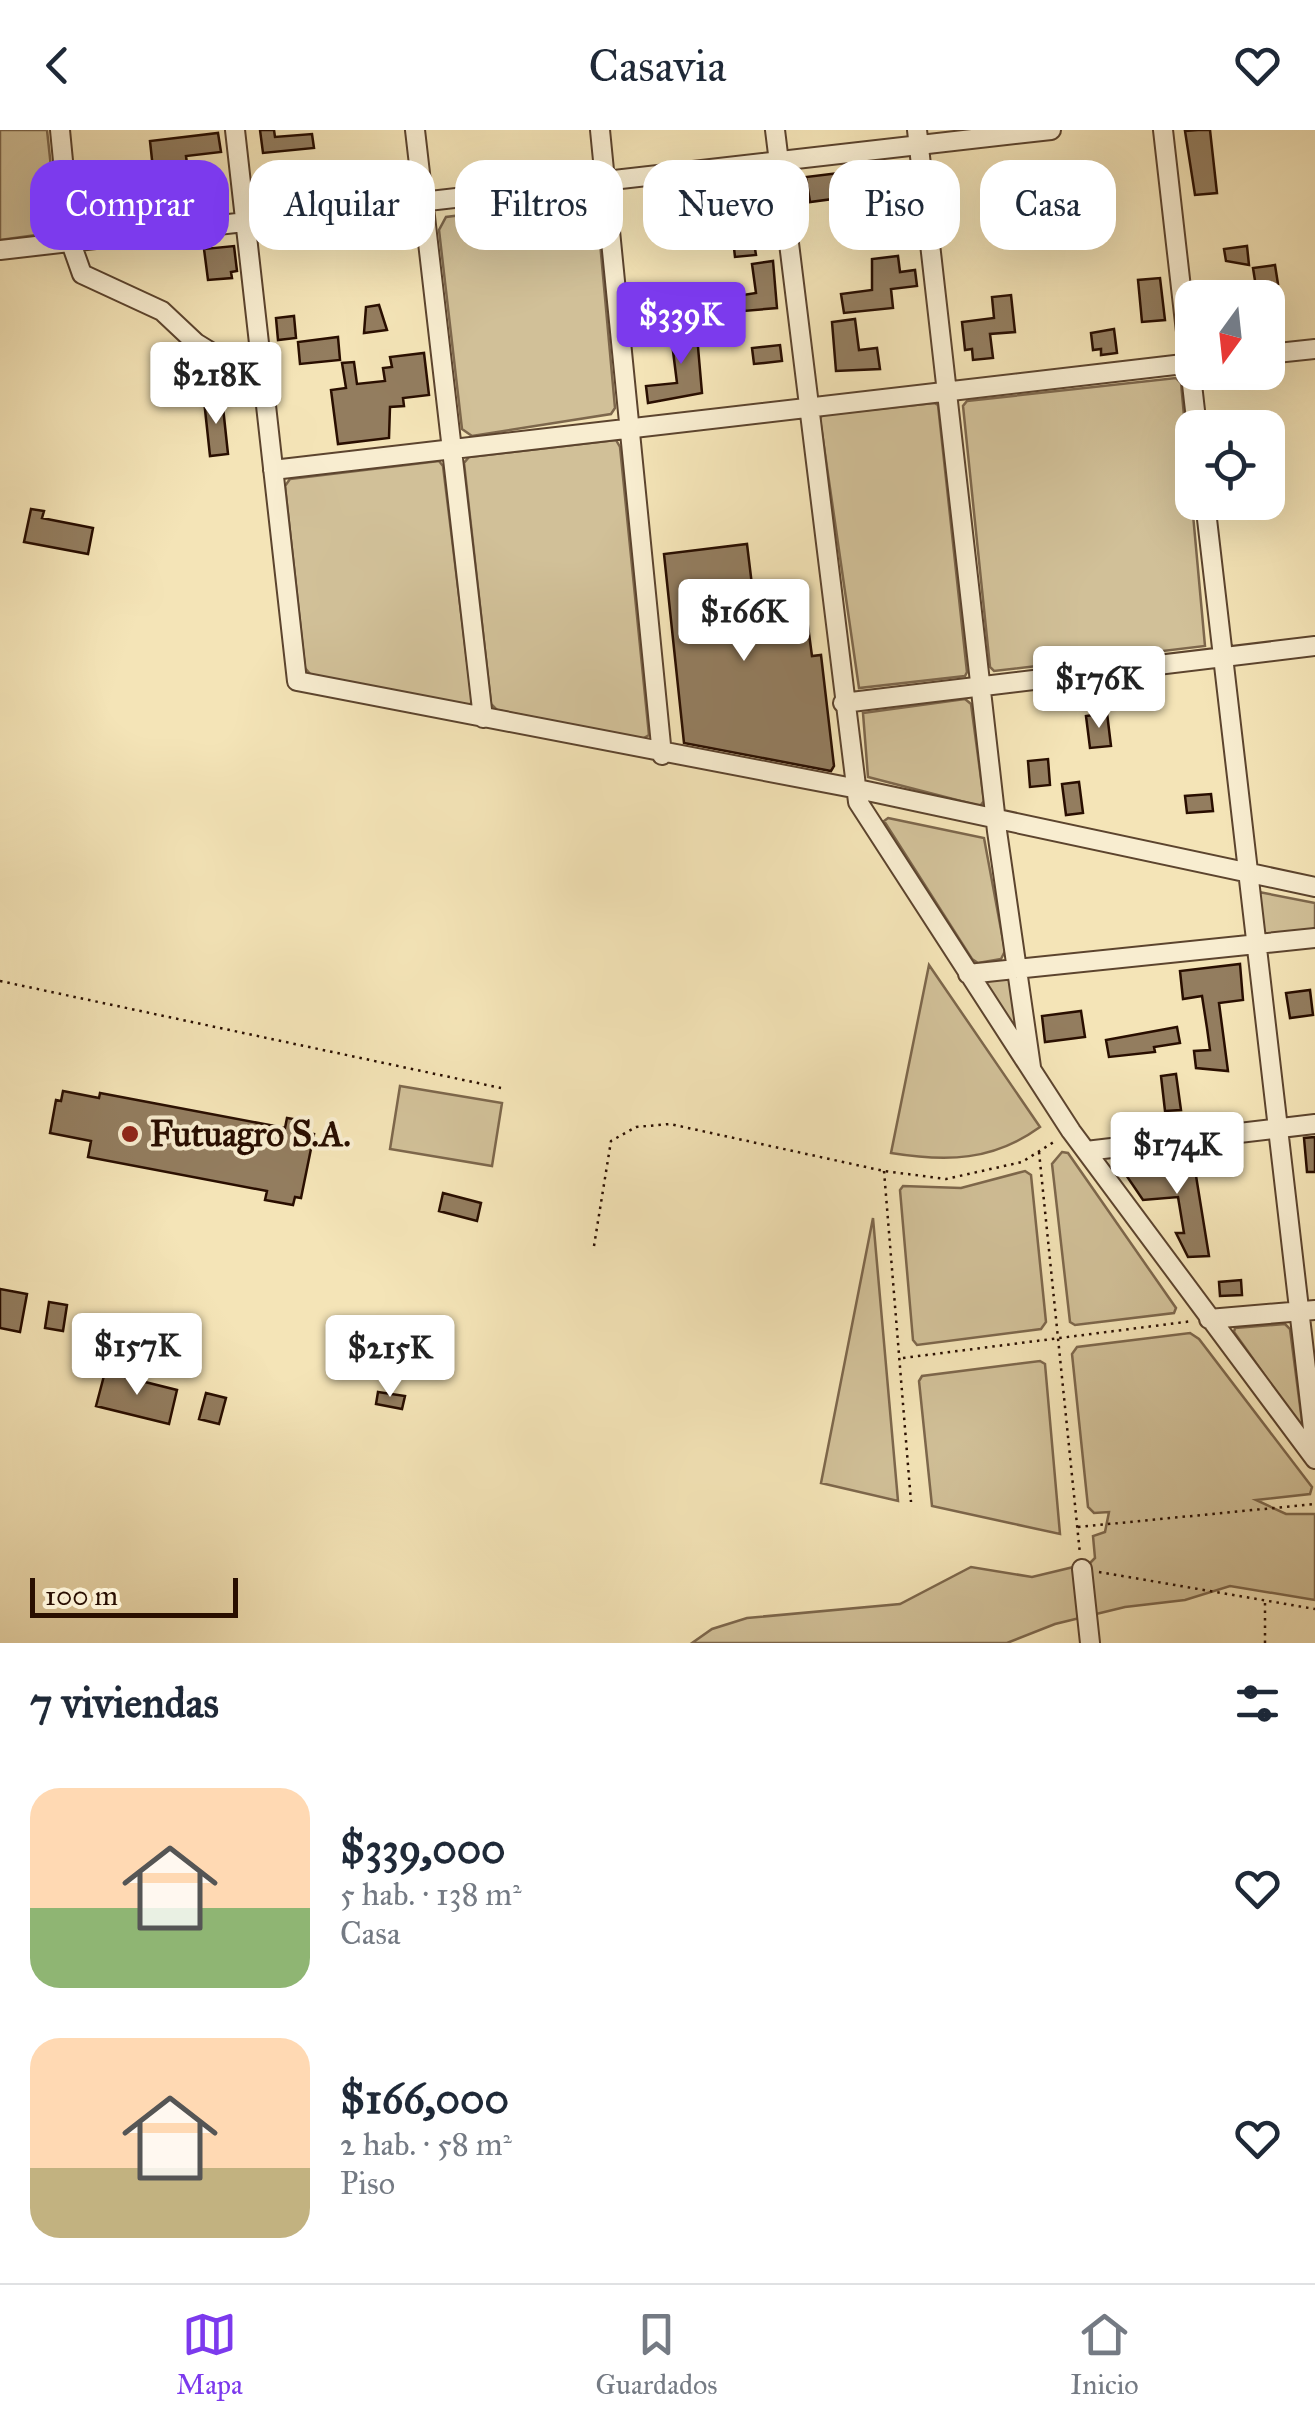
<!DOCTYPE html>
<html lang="es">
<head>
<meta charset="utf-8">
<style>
  :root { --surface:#fff; --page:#f2f2f3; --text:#1f2937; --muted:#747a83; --line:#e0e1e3; --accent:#7c3aed }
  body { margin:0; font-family:"IM FELL Great Primer",serif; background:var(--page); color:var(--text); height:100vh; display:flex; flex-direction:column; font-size:38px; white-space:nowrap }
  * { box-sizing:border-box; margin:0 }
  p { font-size:32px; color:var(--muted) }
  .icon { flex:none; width:55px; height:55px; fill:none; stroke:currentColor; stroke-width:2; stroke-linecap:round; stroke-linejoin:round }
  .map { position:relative; height:1513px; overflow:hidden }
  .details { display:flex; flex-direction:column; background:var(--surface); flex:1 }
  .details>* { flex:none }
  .guide { position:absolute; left:30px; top:30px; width:1255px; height:90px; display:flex; gap:20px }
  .needle { width:65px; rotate:195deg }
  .buttons { position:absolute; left:1175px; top:150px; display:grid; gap:20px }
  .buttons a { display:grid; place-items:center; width:110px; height:110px; border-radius:20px; background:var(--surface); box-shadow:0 10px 40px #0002; font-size:50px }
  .scale { position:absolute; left:30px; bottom:25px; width:208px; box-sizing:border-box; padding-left:10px; border:5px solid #290e00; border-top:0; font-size:28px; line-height:35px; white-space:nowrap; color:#290e00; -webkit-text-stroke:8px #f8edd0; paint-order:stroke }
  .price { position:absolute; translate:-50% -85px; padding:0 22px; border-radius:10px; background:#fff; color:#222; font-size:32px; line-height:65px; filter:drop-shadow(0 2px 5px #0008) }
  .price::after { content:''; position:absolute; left:50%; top:60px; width:30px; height:22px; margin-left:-15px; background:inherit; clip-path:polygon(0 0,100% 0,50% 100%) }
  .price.on { background:var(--accent); color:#fff }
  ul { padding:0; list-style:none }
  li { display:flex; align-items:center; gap:30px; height:250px; padding:0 30px }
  li span { display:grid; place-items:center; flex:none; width:280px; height:200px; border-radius:30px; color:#555 }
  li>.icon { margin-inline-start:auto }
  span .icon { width:120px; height:120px; fill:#fffc; stroke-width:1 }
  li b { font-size:42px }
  h2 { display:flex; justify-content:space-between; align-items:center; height:120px; padding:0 30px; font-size:42px }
  .pill { padding:0 35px; border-radius:30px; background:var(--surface); box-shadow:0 10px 40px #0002; font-size:35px; line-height:90px }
  .pill.on { background:var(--accent); color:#fff }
  header { display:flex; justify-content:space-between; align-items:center; height:130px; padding:0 30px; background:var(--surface); font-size:45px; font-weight:600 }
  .menu { display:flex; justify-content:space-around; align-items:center; height:140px; border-top:2px solid var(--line); background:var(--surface); font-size:28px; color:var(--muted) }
  .menu a { display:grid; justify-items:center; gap:5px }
  .menu .on { color:var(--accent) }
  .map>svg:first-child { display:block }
</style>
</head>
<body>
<header><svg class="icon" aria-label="back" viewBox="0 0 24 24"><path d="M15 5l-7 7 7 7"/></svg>Casavia<svg class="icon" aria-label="heart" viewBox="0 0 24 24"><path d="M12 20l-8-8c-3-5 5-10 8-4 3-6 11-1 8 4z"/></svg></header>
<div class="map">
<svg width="1315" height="1513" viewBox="0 0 1315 1513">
  <rect width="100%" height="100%" fill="#f4e4b7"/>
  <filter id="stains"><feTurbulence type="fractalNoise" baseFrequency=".002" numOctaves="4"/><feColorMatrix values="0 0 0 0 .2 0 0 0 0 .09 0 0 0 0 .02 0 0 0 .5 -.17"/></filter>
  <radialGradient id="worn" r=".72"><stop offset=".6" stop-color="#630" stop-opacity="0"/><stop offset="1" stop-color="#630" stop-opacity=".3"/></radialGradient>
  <!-- green -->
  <path fill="#d1c098" stroke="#7d674c" stroke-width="2.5" d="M0,0H47L58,102L0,110Z
    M582,70L597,79L615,278L611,284L472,306L462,299L439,100L446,87Z
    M1176,248L1181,253L1205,516L994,541L990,537L963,276L967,271Z
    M934,273L938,275L967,542L965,546L859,558L820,289L822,285Z
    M616,310L620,317L649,605L642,609L497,580L491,574L464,333L469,327Z
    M439,331L443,336L472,571L469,577L311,545L305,538L285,356L290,349Z
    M965,569L971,574L984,671L980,676L868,647L863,583Z
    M888,688L984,708L1005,821L1001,829L978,833L972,829L884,691Z
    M1259,762L1315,773V801L1263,805Z
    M929,835L1040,997C993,1031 947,1032 891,1023Z
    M1009,848L1020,908L983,852Z
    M400,956L502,973L492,1036L390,1019Z
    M1062,1022L1068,1023L1176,1178L1174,1183L1075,1195L1070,1192L1052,1034Z
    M1025,1041L1031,1045L1046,1192L1041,1199L917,1215L913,1210L900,1060L903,1056L961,1058Z
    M873,1088L898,1371L821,1353Z
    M1285,1194L1290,1199L1303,1299L1234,1202L1235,1198Z
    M1190,1203L1199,1209L1312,1357L1310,1364L1256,1370L1286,1384H1315V1470L1230,1456L1185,1470L1125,1477L1055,1494L1007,1513H692L712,1499L747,1488L900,1474L971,1437L1032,1447L1090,1433L1095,1428L1093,1406L1105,1402L1109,1382L1094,1383L1088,1377L1072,1224L1077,1217Z
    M1040,1231L1045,1234L1060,1404L932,1376L919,1251L922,1246Z"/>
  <!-- building -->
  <path fill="#937d5f" stroke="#290e00" stroke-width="2.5" d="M260,0H274L275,7L312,4L314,18L263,23Z
    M1198,0H1210L1217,63L1195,65L1185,1Z
    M218,3L221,22L186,26L188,41L166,44L172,84L158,86L150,11Z
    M856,41L864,102L852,104L848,67L810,72L806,47Z
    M1049,63L1051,81L1029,84L1027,66Z
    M753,106L756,125L735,127L733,109Z
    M234,116L237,141L231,142L232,148L208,150L204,119Z
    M1247,116L1249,135L1226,131L1224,119Z
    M898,126L900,142L915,140L917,156L891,159L893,178L844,183L841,164L872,160V129Z
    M773,131L777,178L744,181L743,165L756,163L752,134Z
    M1275,135L1278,154L1256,157L1253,138Z
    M1160,148L1165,190L1142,192L1138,150Z
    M1011,165L1015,202L990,204L993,228L973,230L972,219L965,220L962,192L994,188L992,167Z
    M379,175L387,200L364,203L366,177Z
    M294,186L296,208L278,210L276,188Z
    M855,189L859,220L877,218L880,239L836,241L832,192Z
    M696,194L702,263L648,273L646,256L677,253L670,197Z
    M1114,199L1117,223L1101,225V219L1093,220L1091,203Z
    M338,207L340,230L300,234L298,212Z
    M780,215L782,231L754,234L752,218Z
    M424,223L429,265L403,268L404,276L390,277L389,308L338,314L331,260L346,258L342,233L354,232L357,254L385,251L383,238L392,237L390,227Z
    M222,268L228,324L210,326L204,270Z
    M31,379L44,381L42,388L93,398L88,424L24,412Z
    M747,414L755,480L805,474L812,526L821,525L834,636L831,641L684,613L664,424Z
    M1107,583L1111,616L1090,618L1086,586Z
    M1048,629L1050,655L1030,657L1028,631Z
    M1079,652L1083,683L1066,685L1062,654Z
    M1211,664L1213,681L1187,683L1185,666Z
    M1240,834L1243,870L1219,873L1228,941L1196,938L1194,921L1210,920L1207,898L1202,866L1183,869L1180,841Z
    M1310,860L1313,885L1290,888L1286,863Z
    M1081,881L1085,907L1045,912L1042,886Z
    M1177,897L1180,913L1154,917L1155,922L1109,927L1106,910Z
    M1176,944L1181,980L1165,981L1161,946Z
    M63,961L99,968L100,963L285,998L287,988L310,992L308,1003L314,1004L301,1068L295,1067L293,1075L265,1070L267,1061L88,1027L91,1011L50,1003L56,970L61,971Z
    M1315,1007V1042H1307L1304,1008Z
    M1192,1021L1209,1126L1188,1127L1176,1103H1184L1178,1067L1143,1070L1126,1045L1160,1040L1158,1025Z
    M443,1063L481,1073L477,1091L439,1081Z
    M1241,1150L1242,1165L1220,1166L1219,1152Z
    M0,1159L27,1164L20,1202L0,1198Z
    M49,1172L67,1175L63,1201L45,1198Z
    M105,1242L177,1260L169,1294L96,1276Z
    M378,1262L405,1266L402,1279L376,1274Z
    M206,1263L226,1268L219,1294L199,1289Z"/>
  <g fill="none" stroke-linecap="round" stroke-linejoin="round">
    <!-- minor casing -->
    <g stroke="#5c442e" stroke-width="22">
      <path id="minor" d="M60,0L71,113L82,144L162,181L196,213L256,250L264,262
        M235,0L297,551L853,658L1315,757
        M415,0L483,588
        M600,0L662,625
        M775,0L858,672L1071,1001L1315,1329
        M917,0L997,701L1031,937
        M1163,0L1197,298
        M0,120L1051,0
        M1268,224L1315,219
        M273,340L1192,233
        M1205,372L1315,1316
        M843,573L1315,516
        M968,844L1315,808
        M1086,1021L1315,994
        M1209,1189L1315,1180
        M1082,1439L1090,1513"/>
    </g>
    <!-- path -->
    <path stroke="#290e00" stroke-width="2.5" stroke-dasharray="2.5 5" stroke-linecap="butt" d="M0,851L501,958
      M1039,1022L1080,1424
      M884,1041L911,1372
      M594,1116L611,1011L636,997L670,994L884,1041L946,1049L1022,1032L1057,1010
      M903,1228L1193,1191
      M1078,1397L1315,1374
      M1099,1442L1315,1479
      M1265,1513V1471"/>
    <!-- minor -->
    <use href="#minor" stroke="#f8edd0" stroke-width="18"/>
  </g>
  <!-- markers -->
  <circle fill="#8f2418" stroke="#f8edd0" stroke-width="4" cx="130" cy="1004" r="10"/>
  <g text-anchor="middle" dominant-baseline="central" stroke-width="8" stroke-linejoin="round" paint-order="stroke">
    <!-- poi labels -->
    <g font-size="35" font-weight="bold" fill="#290e00" stroke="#f8edd0" text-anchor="start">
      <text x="150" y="1004">Futuagro S.A.</text>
    </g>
  </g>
  <rect width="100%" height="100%" filter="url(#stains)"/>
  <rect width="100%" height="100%" fill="url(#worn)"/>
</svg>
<div class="buttons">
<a><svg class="needle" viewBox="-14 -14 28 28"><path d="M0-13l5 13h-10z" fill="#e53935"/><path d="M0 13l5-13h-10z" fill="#747a83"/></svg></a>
<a><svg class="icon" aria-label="locate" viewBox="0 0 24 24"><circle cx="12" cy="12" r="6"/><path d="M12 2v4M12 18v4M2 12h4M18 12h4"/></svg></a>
</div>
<div class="scale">100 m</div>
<b class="price on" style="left:681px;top:237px">$339K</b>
<b class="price" style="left:216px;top:297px">$218K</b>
<b class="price" style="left:744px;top:534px">$166K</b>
<b class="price" style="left:1099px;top:601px">$176K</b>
<b class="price" style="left:1177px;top:1067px">$174K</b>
<b class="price" style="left:137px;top:1268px">$157K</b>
<b class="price" style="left:390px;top:1270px">$215K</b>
<div class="guide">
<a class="pill on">Comprar</a>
<a class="pill">Alquilar</a>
<a class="pill">Filtros</a>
<a class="pill">Nuevo</a>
<a class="pill">Piso</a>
<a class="pill">Casa</a>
</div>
</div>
<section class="details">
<h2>7 viviendas<svg class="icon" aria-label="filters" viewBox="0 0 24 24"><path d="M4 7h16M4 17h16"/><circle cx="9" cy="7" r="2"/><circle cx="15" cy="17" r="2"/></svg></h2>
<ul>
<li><span style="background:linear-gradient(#ffd9b3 60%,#8fb573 0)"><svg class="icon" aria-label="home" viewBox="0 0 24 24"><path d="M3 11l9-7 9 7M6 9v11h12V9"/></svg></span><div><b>$339,000</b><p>5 hab. · 138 m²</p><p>Casa</p></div><svg class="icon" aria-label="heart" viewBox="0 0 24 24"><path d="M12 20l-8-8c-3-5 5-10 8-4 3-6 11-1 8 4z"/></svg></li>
<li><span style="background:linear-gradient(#ffd9b3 65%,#c2b280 0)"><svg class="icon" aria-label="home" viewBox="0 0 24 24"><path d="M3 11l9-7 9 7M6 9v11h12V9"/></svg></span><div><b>$166,000</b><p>2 hab. · 58 m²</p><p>Piso</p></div><svg class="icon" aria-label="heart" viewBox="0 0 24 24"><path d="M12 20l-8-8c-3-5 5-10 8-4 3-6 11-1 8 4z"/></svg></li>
</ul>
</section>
<nav class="menu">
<a class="on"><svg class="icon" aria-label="map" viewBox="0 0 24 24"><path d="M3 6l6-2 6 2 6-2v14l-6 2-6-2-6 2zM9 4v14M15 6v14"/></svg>Mapa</a>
<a><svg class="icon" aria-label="saved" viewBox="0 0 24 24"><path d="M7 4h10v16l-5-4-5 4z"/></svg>Guardados</a>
<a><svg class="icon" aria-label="home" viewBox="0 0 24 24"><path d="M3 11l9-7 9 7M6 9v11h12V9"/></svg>Inicio</a>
</nav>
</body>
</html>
